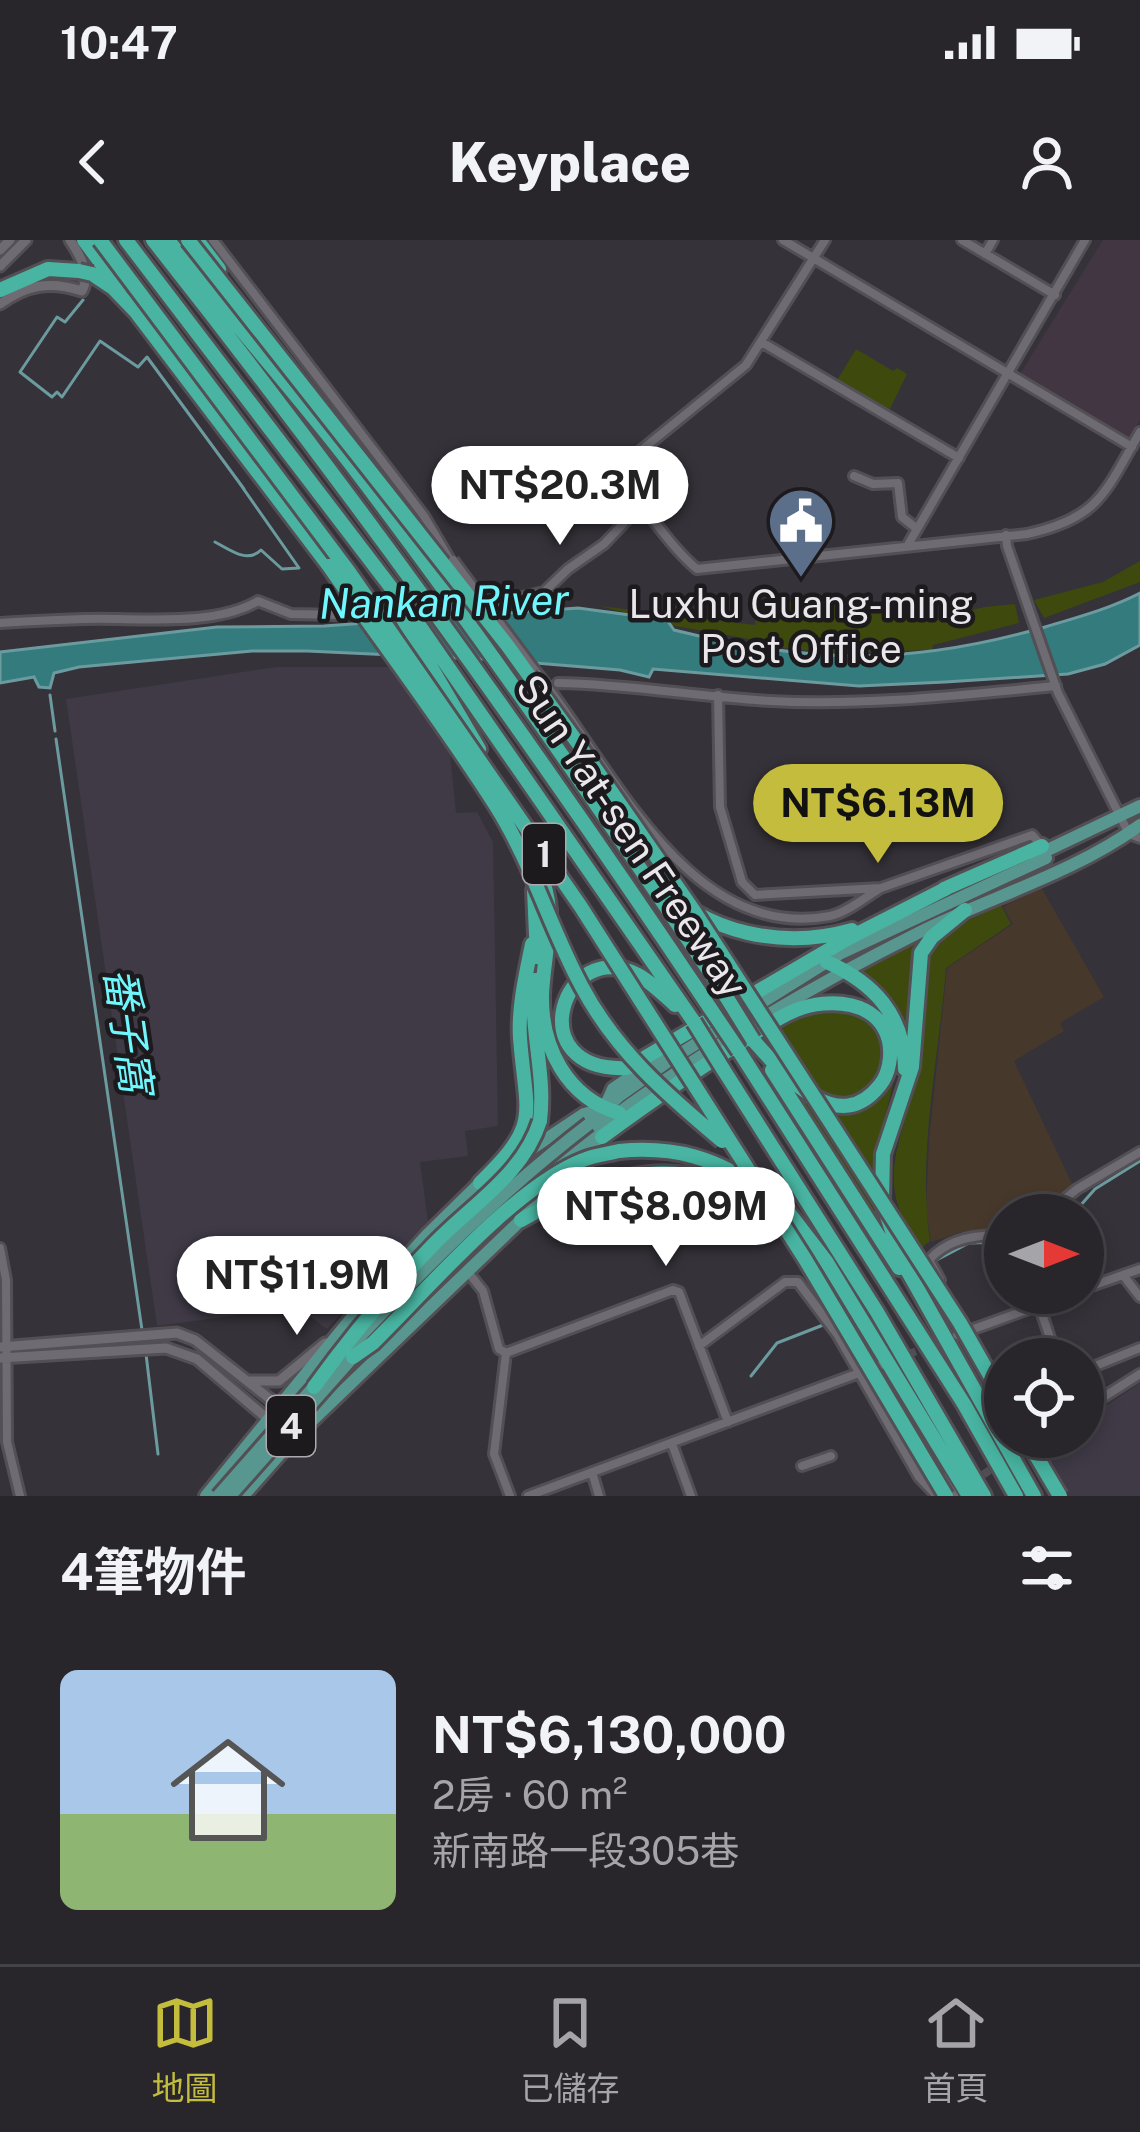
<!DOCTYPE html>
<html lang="zh-TW">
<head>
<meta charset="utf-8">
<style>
  :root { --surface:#28262b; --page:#302e33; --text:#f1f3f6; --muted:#a5a5a9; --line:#444347; --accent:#c4bc3d }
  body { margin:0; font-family:"Public Sans","Noto Sans TC",sans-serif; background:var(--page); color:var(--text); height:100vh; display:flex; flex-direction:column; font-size:45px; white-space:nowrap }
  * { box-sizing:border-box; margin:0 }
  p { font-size:39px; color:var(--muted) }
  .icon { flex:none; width:66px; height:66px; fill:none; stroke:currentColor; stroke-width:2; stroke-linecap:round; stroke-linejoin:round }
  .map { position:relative; height:1256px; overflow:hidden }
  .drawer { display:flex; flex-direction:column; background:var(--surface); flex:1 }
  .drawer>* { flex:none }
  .needle { width:78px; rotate:90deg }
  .controls { position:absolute; left:984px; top:954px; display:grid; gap:24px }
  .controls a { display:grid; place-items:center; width:120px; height:120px; border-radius:50%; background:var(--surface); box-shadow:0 6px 18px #0003,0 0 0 3px var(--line); font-size:60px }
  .price { position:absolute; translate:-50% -102px; padding:0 27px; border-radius:42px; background:#fff; color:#222; font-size:39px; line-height:78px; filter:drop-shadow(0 3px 6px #0008) }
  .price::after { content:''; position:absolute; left:50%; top:72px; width:36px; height:27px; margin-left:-18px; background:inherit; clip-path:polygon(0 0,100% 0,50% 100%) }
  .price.on { background:var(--accent); color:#111 }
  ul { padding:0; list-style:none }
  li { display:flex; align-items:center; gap:36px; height:300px; padding:0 60px }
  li+li { border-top:3px solid var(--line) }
  li span { display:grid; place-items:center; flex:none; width:336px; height:240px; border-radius:18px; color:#555 }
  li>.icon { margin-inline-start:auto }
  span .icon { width:144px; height:144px; fill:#fffc; stroke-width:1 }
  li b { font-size:51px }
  h2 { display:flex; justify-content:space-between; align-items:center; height:144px; padding:0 60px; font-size:51px }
  .status { display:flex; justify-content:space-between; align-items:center; height:84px; padding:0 60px; background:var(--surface); direction:ltr }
  .status svg { height:33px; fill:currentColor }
  header { display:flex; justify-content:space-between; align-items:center; height:156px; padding:0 60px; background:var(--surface); font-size:54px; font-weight:800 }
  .menu { display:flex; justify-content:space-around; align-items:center; height:168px; border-top:3px solid var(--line); background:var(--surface); font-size:33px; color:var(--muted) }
  .menu a { display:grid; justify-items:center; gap:6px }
  .menu .on { color:var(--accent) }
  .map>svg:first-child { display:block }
</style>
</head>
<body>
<div class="status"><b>10:47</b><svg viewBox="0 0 49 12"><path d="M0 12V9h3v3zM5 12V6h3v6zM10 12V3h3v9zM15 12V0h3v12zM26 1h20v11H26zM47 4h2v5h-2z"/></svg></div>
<header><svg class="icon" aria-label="back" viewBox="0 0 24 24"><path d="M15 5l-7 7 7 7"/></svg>Keyplace<svg class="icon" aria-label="person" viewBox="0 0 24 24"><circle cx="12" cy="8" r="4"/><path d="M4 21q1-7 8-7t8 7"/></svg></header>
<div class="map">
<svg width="1140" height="1256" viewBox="0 0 1140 1256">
  <rect width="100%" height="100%" fill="#353239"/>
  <!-- commercial -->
  <path fill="#46382b" d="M1041,647L1104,757L1060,783L1064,791L1014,821L1075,950L1045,975H1005V995L961,992L931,1002L926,969L929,901L947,728L1013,684L1003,667Z"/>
  <!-- built -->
  <path fill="#3f3a46" d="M276,427H391L450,513L456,573L477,572L493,602L498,886L465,891L468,916L420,922L428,981L327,1089L297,1067L157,1086L66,459Z
    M1140,1143V1256H1064L1039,1213L1061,1197H1083V1181Z"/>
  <!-- education -->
  <path fill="#433643" d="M1103,0H1140V180L1130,198L1020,134Z"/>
  <!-- green -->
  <path fill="#3e4a0d" d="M856,109L893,131L897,128L907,134L888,173L836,142Z
    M1140,321V342L1044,378L1034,360L1103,342Z
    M933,361L934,381L984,367L1015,364L1019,383L933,405L932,410L831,413L755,405V400L675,386L600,366L755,385L757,362Z
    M1001,665L1011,684L946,728C939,817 917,912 930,1001L920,1009C870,937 905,904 916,831C922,791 924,750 928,710L951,688Z
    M929,693C904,729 917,759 908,794L894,762L860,729Z
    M844,768C919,794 875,877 827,858C798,847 776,817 758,794L797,776Z
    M893,826H897C886,881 869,918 879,975L872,978L786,844C805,859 822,869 846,869Z"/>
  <!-- water -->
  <path fill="#347b7e" stroke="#6b9b9f" stroke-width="3" d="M1140,353V405L1105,424L1068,434L945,442L859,446L653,429L649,437L620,430L500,420L307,411H252L79,427L54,433L50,448L39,447L34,437L0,443V412L217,387L324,386L578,368L667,380L674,390C811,424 909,426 1045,387C1078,377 1109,369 1140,353Z"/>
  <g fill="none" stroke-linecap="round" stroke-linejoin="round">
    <!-- stream -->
    <path stroke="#6b9b9f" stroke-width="3" d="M83,60L65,82L57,77L20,132L52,157L57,152L62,157L100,101L138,127L147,117L244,249
      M215,302C229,309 247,324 261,310L282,329L299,328L238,241
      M50,455L55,491
      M56,499L142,1090
      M1072,975L1095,949L1140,921
      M931,1023L969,1003L1005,1002
      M146,1114L158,1214
      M751,1136L777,1103L836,1080"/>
    <!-- minor-tunnel -->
    <path stroke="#504d54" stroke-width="8" stroke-dasharray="8 4" stroke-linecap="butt" d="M378,374L476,367
      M886,1123L945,1100
      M973,1241L1001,1223"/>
    <!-- minor casing -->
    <g stroke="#524f55" stroke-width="14">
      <path id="minor" d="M213,0L424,276L453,325
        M783,0L1132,207
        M825,0L746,125L623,225C627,251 676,312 697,329L1027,294C1100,278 1105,252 1140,192
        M962,0L1055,55
        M985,14L993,0
        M763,103L959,218
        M854,236L873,244L898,243L902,277L916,288
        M1006,295L1007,306L1058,453L1129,594L1140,598
        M909,303L1085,0
        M484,366L544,352L568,329L604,304L643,263
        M0,383C28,381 56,380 84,379C136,377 212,388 258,361L291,374L343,375
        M533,428C608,518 685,704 830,676C846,673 864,658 879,649
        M558,443C629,444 699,457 770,461C866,466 961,455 1056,446
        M718,455L720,567L742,642L755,655L881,648L1032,595L1041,605
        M1045,975L1077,949L1140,912
        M0,1008L6,1040L7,1202L20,1256
        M468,1032L483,1051L499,1109L506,1113L494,1214L510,1256
        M1123,1035L1140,1057
        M940,1040L929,1020C948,998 977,994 1005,995
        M1083,1049L1140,1029
        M1039,1065L1057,1119
        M957,1095L1073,1053
        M699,1106L785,1042H798L837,1094L919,1237L937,1256
        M506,1113L673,1050L679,1052L728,1182
        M1083,1131L1140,1108
        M1083,1170L1140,1134
        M672,1204L691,1256
        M1018,1212L1042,1197
        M802,1226L831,1216
        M592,1232L599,1256
        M942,1237L954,1256
        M528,1256L886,1123"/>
    </g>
    <!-- tertiary casing -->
    <g stroke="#524f55" stroke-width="15">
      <path id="tertiary" d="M0,10L10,0
        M0,26L26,0
        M0,64C27,44 51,41 82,51C91,34 80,15 70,0
        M0,1107L177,1093L195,1100L280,1167
        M0,1118L166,1108L197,1119L270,1181
        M247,1141H279L325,1103"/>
    </g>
    <!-- primary casing -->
    <g stroke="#524f55" stroke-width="18">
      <path id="primary" d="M1035,616L1140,566
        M604,869L613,849L668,811
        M589,884L619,856L667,822L841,713L1046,618
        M576,921L608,889
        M519,953C638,848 776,764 918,693C990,657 1074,633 1140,585
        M206,1256L354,1075L427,995L480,943L584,874L603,869
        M243,1256L294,1198L521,980L561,936"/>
    </g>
    <!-- motorway casing -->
    <g stroke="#524f55" stroke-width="20">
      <path id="motorway" d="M84,0L120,49
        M126,0L412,375L694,782
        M153,0C350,249 534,505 710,768
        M168,0C228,77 294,150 353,227C484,400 607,577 727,758
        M197,0L219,29
        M92,34L113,48L136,72L329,326
        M0,50L48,29L79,31
        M390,357L479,509
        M516,582C530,609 547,640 549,670C550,699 543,727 542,755C541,807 567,858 619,873
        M658,641C705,695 785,709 852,690
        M944,649L1042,606
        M534,650L537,717
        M965,670L932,697L921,713L912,827L883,914L882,961L902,1021L1034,1256
        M827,722C874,743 904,775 905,829
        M535,740C529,789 546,832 540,881
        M675,765C664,755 651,742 638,735C563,694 518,833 627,828L847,699L947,648
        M739,811L964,1164L1016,1256
        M723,829L877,1072L984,1256
        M772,830L899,1028
        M602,897C647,864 693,832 740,803C758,791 776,778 796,770C829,757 879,760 889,801C892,816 889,834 880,845C837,900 782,832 753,800
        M619,911C672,906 718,917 760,951
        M763,939L826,1021L969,1256
        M480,943C542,883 526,877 520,798C518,767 526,734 532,704
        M521,980C610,931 690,907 777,977"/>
    </g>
    <!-- minor -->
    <use href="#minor" stroke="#6f6b73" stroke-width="8"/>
    <!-- tertiary -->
    <use href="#tertiary" stroke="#6f6b73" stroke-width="9"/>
    <!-- primary -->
    <use href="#primary" stroke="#58978f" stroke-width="12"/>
    <!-- motorway -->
    <use href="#motorway" stroke="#48b4a1" stroke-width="14"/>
    <!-- minor-bridge casing -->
    <g stroke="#524f55" stroke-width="14" stroke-linecap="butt">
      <path id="minor-bridge" d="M453,320L533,428"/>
    </g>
    <!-- primary-bridge casing -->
    <g stroke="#524f55" stroke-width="18" stroke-linecap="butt">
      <path id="primary-bridge" d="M353,1104C427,1025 502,951 589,884
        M218,1256L319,1141
        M230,1256L353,1117"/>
    </g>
    <!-- motorway-bridge casing -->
    <g stroke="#524f55" stroke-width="20" stroke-linecap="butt">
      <path id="motorway-bridge" d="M100,0L349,332L581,667L805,1019L946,1256
        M188,0L507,405L577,502L694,671L960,1083L1005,1162
        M79,31L92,34
        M329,326C384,406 444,484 496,566C532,623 550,688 582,747C616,811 667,855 722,901
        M727,758L753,800
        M710,768L739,811
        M694,782L723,829
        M353,1117L373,1103C428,1049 513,948 583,920C594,915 607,914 619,911
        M314,1147C351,1096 389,1050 433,1005C471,965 523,935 540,881
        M1025,1197L1060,1256"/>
    </g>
    <!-- minor-bridge -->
    <use href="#minor-bridge" stroke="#6f6b73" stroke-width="8"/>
    <!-- primary-bridge -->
    <use href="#primary-bridge" stroke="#58978f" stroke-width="12"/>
    <!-- motorway-bridge -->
    <use href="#motorway-bridge" stroke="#48b4a1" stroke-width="14"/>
  </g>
  <!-- icons -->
  <defs>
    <g id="civic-pin" transform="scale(3.45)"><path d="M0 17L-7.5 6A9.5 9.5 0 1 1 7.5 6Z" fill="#5c6f8a" stroke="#1c1a1d"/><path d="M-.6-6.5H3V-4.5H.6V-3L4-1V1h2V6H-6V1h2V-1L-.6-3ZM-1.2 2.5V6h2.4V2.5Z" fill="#fff"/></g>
  </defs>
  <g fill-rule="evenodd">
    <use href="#civic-pin" x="801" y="281"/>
  </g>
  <g text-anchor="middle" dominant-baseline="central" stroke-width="9" stroke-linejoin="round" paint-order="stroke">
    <!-- shield labels -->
    <g fill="#1c1a1d" stroke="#acaaae" stroke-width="3">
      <rect x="523" y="584" width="42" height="60" rx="9"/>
      <rect x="267" y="1156" width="48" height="60" rx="9"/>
    </g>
    <g font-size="36" font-weight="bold" fill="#eae7ec">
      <text x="544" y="614">1</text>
      <text x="291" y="1186">4</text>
    </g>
    <!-- poi labels -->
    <g font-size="39" fill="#eae7ec" stroke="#1c1a1d">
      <text x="801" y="364">Luxhu Guang-ming<tspan x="801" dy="45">Post Office</tspan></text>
    </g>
    <!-- street labels -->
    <g font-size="39" fill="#eae7ec" stroke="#1c1a1d">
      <text transform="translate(632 596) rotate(56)">Sun Yat-sen Freeway</text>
    </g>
    <!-- water labels -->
    <g font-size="42" font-style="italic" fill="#70f7fe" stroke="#1c1a1d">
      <text transform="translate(444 361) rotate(-1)">Nankan River</text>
      <text transform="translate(129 790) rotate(82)">番子窩</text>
    </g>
  </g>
</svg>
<div class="controls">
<a><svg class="needle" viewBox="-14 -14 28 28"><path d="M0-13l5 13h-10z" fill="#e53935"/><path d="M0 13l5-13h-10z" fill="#a5a5a9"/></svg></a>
<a><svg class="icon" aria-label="locate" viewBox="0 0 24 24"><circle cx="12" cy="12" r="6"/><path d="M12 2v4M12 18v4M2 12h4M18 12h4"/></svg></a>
</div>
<b class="price" style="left:560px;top:308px">NT$20.3M</b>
<b class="price on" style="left:878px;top:626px">NT$6.13M</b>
<b class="price" style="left:666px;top:1029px">NT$8.09M</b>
<b class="price" style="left:297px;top:1098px">NT$11.9M</b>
</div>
<section class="drawer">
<h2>4筆物件<svg class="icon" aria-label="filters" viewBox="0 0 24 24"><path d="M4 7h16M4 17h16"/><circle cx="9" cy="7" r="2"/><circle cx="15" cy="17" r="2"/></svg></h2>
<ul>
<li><span style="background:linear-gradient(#a9c7e8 60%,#8fb573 0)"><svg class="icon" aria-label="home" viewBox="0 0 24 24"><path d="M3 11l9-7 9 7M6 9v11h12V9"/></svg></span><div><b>NT$6,130,000</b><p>2房 · 60 m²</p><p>新南路一段305巷</p></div></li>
</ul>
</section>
<nav class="menu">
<a class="on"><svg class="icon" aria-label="map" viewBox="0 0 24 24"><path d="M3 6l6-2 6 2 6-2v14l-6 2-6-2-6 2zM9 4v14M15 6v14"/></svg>地圖</a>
<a><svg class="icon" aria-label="saved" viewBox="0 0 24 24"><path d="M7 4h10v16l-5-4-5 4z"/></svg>已儲存</a>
<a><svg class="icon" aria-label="home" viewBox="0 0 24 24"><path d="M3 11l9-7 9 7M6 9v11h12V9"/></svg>首頁</a>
</nav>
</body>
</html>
